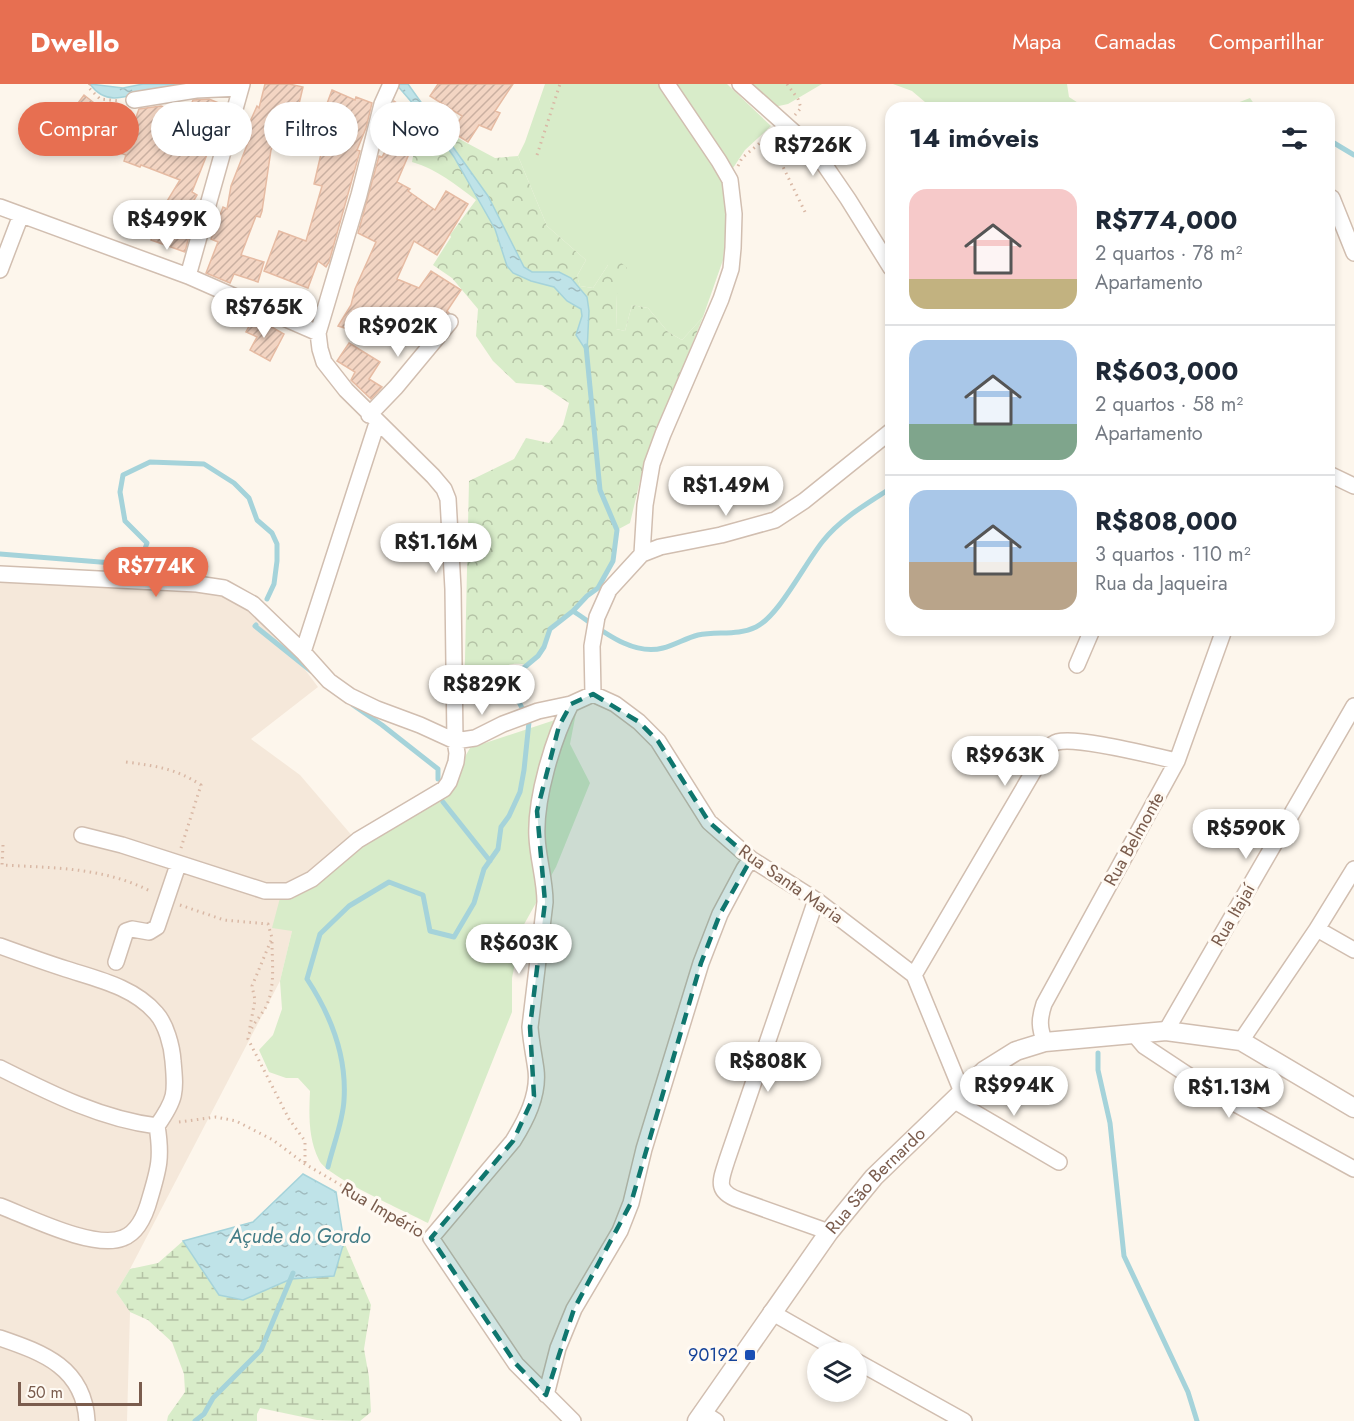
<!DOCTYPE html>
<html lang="pt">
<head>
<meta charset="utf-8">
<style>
  :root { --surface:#fff; --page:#f2f2f3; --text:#1f2937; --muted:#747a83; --line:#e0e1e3; --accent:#e76f51 }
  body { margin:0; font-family:Jost,sans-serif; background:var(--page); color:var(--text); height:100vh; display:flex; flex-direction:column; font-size:22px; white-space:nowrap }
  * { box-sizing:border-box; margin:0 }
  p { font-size:20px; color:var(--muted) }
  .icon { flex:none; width:33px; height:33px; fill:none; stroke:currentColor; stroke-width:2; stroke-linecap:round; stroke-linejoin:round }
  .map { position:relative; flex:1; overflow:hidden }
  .drawer { position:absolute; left:885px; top:18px; width:450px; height:534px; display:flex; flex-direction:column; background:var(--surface); border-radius:18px; box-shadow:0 3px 9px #0003 }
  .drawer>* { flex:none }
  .hud { position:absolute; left:18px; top:18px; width:570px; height:54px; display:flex; gap:12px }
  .controls { position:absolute; left:807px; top:1258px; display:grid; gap:12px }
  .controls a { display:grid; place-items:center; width:60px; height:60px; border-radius:50%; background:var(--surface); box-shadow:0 3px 9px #0003; font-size:30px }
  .scale { position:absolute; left:18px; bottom:15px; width:124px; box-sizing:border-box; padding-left:6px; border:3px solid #7a5c4d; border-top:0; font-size:16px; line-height:21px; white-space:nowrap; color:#7a5c4d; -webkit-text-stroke:4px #fffaf3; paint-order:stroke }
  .price { position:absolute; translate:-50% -51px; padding:0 14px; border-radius:21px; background:#fff; color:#222; font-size:20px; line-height:39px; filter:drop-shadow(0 2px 3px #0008) }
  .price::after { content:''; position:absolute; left:50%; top:36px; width:18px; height:14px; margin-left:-9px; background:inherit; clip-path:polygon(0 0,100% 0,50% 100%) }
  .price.on { background:var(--accent); color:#fff }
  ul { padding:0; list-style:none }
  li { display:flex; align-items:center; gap:18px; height:150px; padding:0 24px }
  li+li { border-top:2px solid var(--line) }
  li span { display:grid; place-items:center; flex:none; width:168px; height:120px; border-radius:18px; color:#555 }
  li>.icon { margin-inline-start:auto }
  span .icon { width:72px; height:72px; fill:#fffc; stroke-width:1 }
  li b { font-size:26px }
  h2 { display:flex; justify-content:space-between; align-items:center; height:72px; padding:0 24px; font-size:26px }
  .chip { padding:0 21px; border-radius:27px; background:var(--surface); box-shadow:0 3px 9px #0003; font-size:21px; line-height:54px }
  .chip.on { background:var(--accent); color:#fff }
  header { display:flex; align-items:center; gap:36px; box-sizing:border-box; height:84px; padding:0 30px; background:var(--accent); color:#fff }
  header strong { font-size:28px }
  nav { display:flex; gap:33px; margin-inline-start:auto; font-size:21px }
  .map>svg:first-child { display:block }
</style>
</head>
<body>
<header>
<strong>Dwello</strong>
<nav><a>Mapa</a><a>Camadas</a><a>Compartilhar</a></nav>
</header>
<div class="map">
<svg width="1354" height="1337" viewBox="0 0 1354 1337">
  <defs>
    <pattern id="forest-crowns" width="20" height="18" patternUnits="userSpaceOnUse" patternTransform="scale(1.5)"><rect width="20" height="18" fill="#d8ecc9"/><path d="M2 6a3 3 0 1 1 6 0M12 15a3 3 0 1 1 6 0" fill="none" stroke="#b4c2a5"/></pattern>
    <pattern id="wetland-marsh" width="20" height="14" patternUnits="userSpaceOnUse" patternTransform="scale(1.5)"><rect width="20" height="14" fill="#d8ecc9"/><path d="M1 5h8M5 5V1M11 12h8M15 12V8" fill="none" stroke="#b4c2a5"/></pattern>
    <pattern id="water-ripples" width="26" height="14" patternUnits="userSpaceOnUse" patternTransform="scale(1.5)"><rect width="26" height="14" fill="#bfe3e8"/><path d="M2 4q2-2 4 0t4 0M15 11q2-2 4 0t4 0" fill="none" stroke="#a0bbbe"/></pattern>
    <pattern id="building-hatch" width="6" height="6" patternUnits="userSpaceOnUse" patternTransform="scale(1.5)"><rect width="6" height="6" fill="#f3d5c3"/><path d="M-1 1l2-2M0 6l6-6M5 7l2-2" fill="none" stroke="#cab0a1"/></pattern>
  </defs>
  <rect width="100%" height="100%" fill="#fdf6ec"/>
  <!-- residential -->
  <path fill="#f5e8da" d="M0,498L218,510L246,523L285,559L318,603L251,655L300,691L360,761L294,814L292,847L280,897L130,1185L116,1208L130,1228L127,1337H0Z"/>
  <!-- grass -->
  <path fill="#d8ecc9" d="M545,0H659L723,94L728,124L723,176L703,233L682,256L668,248L648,224L632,221L625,247L616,245L617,210L608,181L593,204L580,202L577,192L586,176L547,142L518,72L525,58Z
    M672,0H727L771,42L745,66L731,87Z
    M748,0H822L788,20L774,23Z
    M893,0H1067L1069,13L1086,24H932L912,7Z
    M1250,14L1257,24H1224Z
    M576,629L570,660L590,699L556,783L522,844L512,894V928L428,1139C407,1128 327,1093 319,1076C308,1054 309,1030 310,1007L298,994H286L269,988L259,966L273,951L282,925L280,897L292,847L272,844L280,814H294L360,761L414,732L446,709L459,694L463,676L470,664Z"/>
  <!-- forest -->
  <path fill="url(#forest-crowns)" d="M452,51L495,74L518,72L547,142L586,176L577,192L580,202L593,204L608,181L617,175L627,184L617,210L616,245L625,247L632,221L648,224L668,248L682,256L703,233L644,380L630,439L617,446L613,477L598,504L587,511L573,527L550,545L544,563L527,581C497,575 500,594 486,608C481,613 470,616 464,619L469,397L514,375L526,354L549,359L563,341L569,319L542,301L516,299L493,277L476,252L478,225L452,194L433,181L451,153L450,151L476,116C456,101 437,85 412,78L416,55Z"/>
  <!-- wetland -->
  <path fill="url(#wetland-marsh)" d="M183,1157L219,1211L243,1216L291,1195L334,1192L344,1158L371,1221L364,1265L369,1293L371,1328L360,1337L317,1336L260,1324L257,1330V1337H167L168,1332L185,1308L184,1290L172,1258L148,1236L130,1228L116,1208L130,1185L158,1179Z"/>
  <!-- water -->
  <path fill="url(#water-ripples)" stroke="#a5d3da" stroke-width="1.5" d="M90,0L123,4L143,0H216L167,4C145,0 112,31 90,0Z
    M396,0H408L488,112L524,183L532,188H559L571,194L587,213L589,227L587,268L576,251L582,232L581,225L567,217L554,203L531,197L513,189L507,182L495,145L454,73L433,43Z
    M303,1090L336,1108L344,1158L334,1192L291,1195L243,1216L219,1211L183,1157L253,1138Z"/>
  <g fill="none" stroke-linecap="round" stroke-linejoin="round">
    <!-- stream -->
    <path stroke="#a5d3da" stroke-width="5" d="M1329,56L1354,71
      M0,470L125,480L142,473L147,459L125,437L120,408L123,391L150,378L204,380L234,399L249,414L257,436L272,449L277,460V477L274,500L267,515
      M573,527C598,543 631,573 663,564C675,561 686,554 698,551C717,547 738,552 756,543C779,532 805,479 823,457C840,435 868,419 891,404
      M256,541L255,542L311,587
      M353,621L382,641L438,685V695
      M443,718L490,777
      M1098,969V986L1110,1039L1124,1172L1188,1308L1197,1337
      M328,1083C333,1062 343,1037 344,1016C347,972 330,930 307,895L320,850L349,822L389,798L423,811L430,847L454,853L474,819L484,785L498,765L501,743L509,732L520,708L524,686L529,638L514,608L512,599L514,592L538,572L544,563L550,545L573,527L587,512L598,504L613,477L617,446L600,406L586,262
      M195,1337L204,1330L213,1314L261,1266L293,1189"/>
  </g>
  <!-- building -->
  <path fill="url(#building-hatch)" stroke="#e6bba3" stroke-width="1.5" d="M265,0H289L303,3L299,20L309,22L303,50L281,45L271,66L262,127L260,133L256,132L241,171L264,178L258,198L234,190L230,199L206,189L218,158L211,155L223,123L227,125L231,102L251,51L245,49L257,22L259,24Z
    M438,0H513L495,27L500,29L491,46L479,41L468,58L452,48L462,32L430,12Z
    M332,6L355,16L356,13L372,19L366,44L357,66L360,67L329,178L326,183L318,177L308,204L264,187L279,147L306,157L322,102L314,100L324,57L327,58L340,31L325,25Z
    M84,11L107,29L99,39L130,50L139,25L161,22L187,31L193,16L209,15L226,22L212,64L210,63L192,108L197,111L190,123L194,126L185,142L191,144L185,168L151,156L161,127L180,96L141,81L140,83L124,77L126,71L105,64L107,59L69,31Z
    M394,17L432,43L425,54L418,49L397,98L410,105L408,107L435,126L446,107L468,120L437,171L414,157L397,195L419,204L431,187L461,206L447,227L449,229L442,232L419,260L397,243L392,258L338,242L351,221L355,205L376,158L358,149L379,72L382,73L402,38L390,29Z
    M254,233L284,250L270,277L250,266L257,253L246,248Z
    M349,259L380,278L369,295L382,303L371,315L351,296L355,288L337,277Z"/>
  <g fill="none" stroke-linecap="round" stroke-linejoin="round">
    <!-- minor casing -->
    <g stroke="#d1beb0" stroke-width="18">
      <path id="minor" d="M740,0L815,67L848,115L891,184
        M134,16L196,6L240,4
        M1332,114L1354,169
        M0,123L188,192L318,249
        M0,186L21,131
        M188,192L242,0
        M369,331L396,303L450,238
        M1329,390L1354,402
        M642,470L645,421L652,380L663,350L721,215L731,185L733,164L734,130L730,96L719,77L667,0
        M0,490L197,500L224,504L253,520L303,568L329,597L350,612L377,625L420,641L455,657L475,654L503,640L538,627L571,620L593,610
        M303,568L377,339
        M1077,581L1092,546
        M593,610L615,620L639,638L658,657L709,738L751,775L816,816L914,891L962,1008
        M593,610L592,562L597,533L609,506L642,470L660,463L721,451L775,436L804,417L891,347
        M571,620C553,654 535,715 537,753C538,775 545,796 545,818L530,943C531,958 534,971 536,986C539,1011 526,1036 513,1057L431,1154L516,1280L573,1337
        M82,751L122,761L265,807H288L312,795L358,756L444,705L449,698L456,678L457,669L455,657L453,505L448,415L444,405L433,392L346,306L324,278L320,265L318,249L359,111L382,20L391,0
        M816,816L727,1076C721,1096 714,1107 739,1116L829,1148
        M1317,845L1354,785
        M0,862C22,870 44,878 66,885C97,895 134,903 156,929C166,940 172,962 173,977C176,1009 176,1015 157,1042C101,1035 50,1009 0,984
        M116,878L126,847L132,845L149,848L157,843L178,781
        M914,891L1046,666C1049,663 1053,659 1057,658C1078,652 1153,672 1177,677
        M1166,947L1354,622
        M1133,949L1144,962L1212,1007L1354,1085
        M1241,957L1317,845L1354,866
        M1045,958C1039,944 1039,935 1044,920L1177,677L1224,546
        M953,1016L1059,1078
        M0,1122C29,1133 94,1166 123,1154C139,1148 146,1129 150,1114C159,1084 162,1073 157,1042
        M771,1228L843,1269
        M0,1254C44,1269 84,1284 87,1337
        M856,1277L964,1337
        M546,1311L558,1264L574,1225L620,1147L631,1119L644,1065L701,879L720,830L744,785L751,775
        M702,1328L716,1337"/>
    </g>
    <!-- tertiary casing -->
    <g stroke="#d1beb0" stroke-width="21">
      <g id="tertiary">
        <path id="s1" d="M697,1337L829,1148L874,1093L984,987L1016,967L1045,958L1166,947L1241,957L1354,1024"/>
      </g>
    </g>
    <!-- path -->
    <path stroke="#d9b8a5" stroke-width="3" stroke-dasharray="1.5 4.5" stroke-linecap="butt" d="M90,0L88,3L100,15L119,17
      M787,0L798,15L801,24L795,31
      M537,71L560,0
      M738,82L742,74L768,52L806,130
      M126,678C155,682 175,684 201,701L181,764
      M3,761L2,781C54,784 104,783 152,808
      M180,821L224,836L268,840L272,854L252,902L255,916L249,948
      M272,858C272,878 275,899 268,918C263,932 250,940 248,955L289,1035L305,1057V1080
      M179,1038L216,1033L236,1037L273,1056L305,1080L419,1147"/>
    <!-- minor -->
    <use href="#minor" stroke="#fff" stroke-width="15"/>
    <!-- tertiary -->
    <use href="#tertiary" stroke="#fff" stroke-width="18"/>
  </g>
  <!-- marked area -->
  <path fill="#0f766e" fill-opacity="0.2" stroke="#0f766e" stroke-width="4.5" stroke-dasharray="12 8" stroke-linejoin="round" d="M593,610L639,638L658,657L709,738L751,775L720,830L701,879L631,1119L574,1225L546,1311L516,1280L431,1154L513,1057L534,1012L530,943L545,818L537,727L559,642L571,620Z"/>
  <!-- markers -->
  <rect fill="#1a4fb4" stroke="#fffaf3" stroke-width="2" x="744" y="1265" width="12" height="12" rx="3"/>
  <g text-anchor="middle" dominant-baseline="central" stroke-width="6" stroke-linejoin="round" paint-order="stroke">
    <!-- street labels -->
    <g font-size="18" fill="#7a5c4d" stroke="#fffaf3">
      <text transform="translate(1134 755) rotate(-61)">Rua Belmonte</text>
      <text transform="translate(791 800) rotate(35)">Rua Santa Maria</text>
      <text transform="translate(1233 831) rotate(-60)">Rua Itajaí</text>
      <text stroke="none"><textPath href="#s1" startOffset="300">Rua São Bernardo</textPath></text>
      <text transform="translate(383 1126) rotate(30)">Rua Império</text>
    </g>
    <!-- transit labels -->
    <g font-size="18" fill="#164399" stroke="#fffaf3" text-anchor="end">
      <text x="738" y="1271">90192</text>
    </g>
    <!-- water labels -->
    <g font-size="20" font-style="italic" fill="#437c86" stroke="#fffaf3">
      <text x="300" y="1152">Açude do Gordo</text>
    </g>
  </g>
</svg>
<div class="controls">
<a><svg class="icon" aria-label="layers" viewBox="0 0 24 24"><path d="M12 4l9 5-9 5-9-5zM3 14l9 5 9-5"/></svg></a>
</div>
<div class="scale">50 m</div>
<b class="price" style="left:813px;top:93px">R$726K</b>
<b class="price" style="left:167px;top:167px">R$499K</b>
<b class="price" style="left:264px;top:255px">R$765K</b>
<b class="price" style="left:398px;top:274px">R$902K</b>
<b class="price" style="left:726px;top:433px">R$1.49M</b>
<b class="price" style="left:436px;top:490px">R$1.16M</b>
<b class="price on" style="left:156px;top:514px">R$774K</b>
<b class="price" style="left:482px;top:632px">R$829K</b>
<b class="price" style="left:1005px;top:703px">R$963K</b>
<b class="price" style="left:1246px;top:776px">R$590K</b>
<b class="price" style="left:519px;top:891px">R$603K</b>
<b class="price" style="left:768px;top:1009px">R$808K</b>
<b class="price" style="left:1014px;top:1033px">R$994K</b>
<b class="price" style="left:1229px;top:1035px">R$1.13M</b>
<div class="hud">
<a class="chip on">Comprar</a>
<a class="chip">Alugar</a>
<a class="chip">Filtros</a>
<a class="chip">Novo</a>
</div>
<section class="drawer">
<h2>14 imóveis<svg class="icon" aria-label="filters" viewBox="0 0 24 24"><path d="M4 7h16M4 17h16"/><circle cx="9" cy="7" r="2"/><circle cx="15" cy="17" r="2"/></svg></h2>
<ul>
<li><span style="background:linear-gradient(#f6c9c9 75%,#c2b280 0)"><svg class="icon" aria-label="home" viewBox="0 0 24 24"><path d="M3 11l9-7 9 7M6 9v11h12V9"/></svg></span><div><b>R$774,000</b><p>2 quartos · 78 m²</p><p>Apartamento</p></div></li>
<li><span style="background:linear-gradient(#a9c7e8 70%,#7fa58c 0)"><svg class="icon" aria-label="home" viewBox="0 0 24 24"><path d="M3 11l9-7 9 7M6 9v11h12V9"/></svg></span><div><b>R$603,000</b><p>2 quartos · 58 m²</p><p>Apartamento</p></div></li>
<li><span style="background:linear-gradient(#a9c7e8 60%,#b9a48a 0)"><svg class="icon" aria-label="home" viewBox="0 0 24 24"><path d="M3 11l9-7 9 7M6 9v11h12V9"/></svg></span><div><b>R$808,000</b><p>3 quartos · 110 m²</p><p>Rua da Jaqueira</p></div></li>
</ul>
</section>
</div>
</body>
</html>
